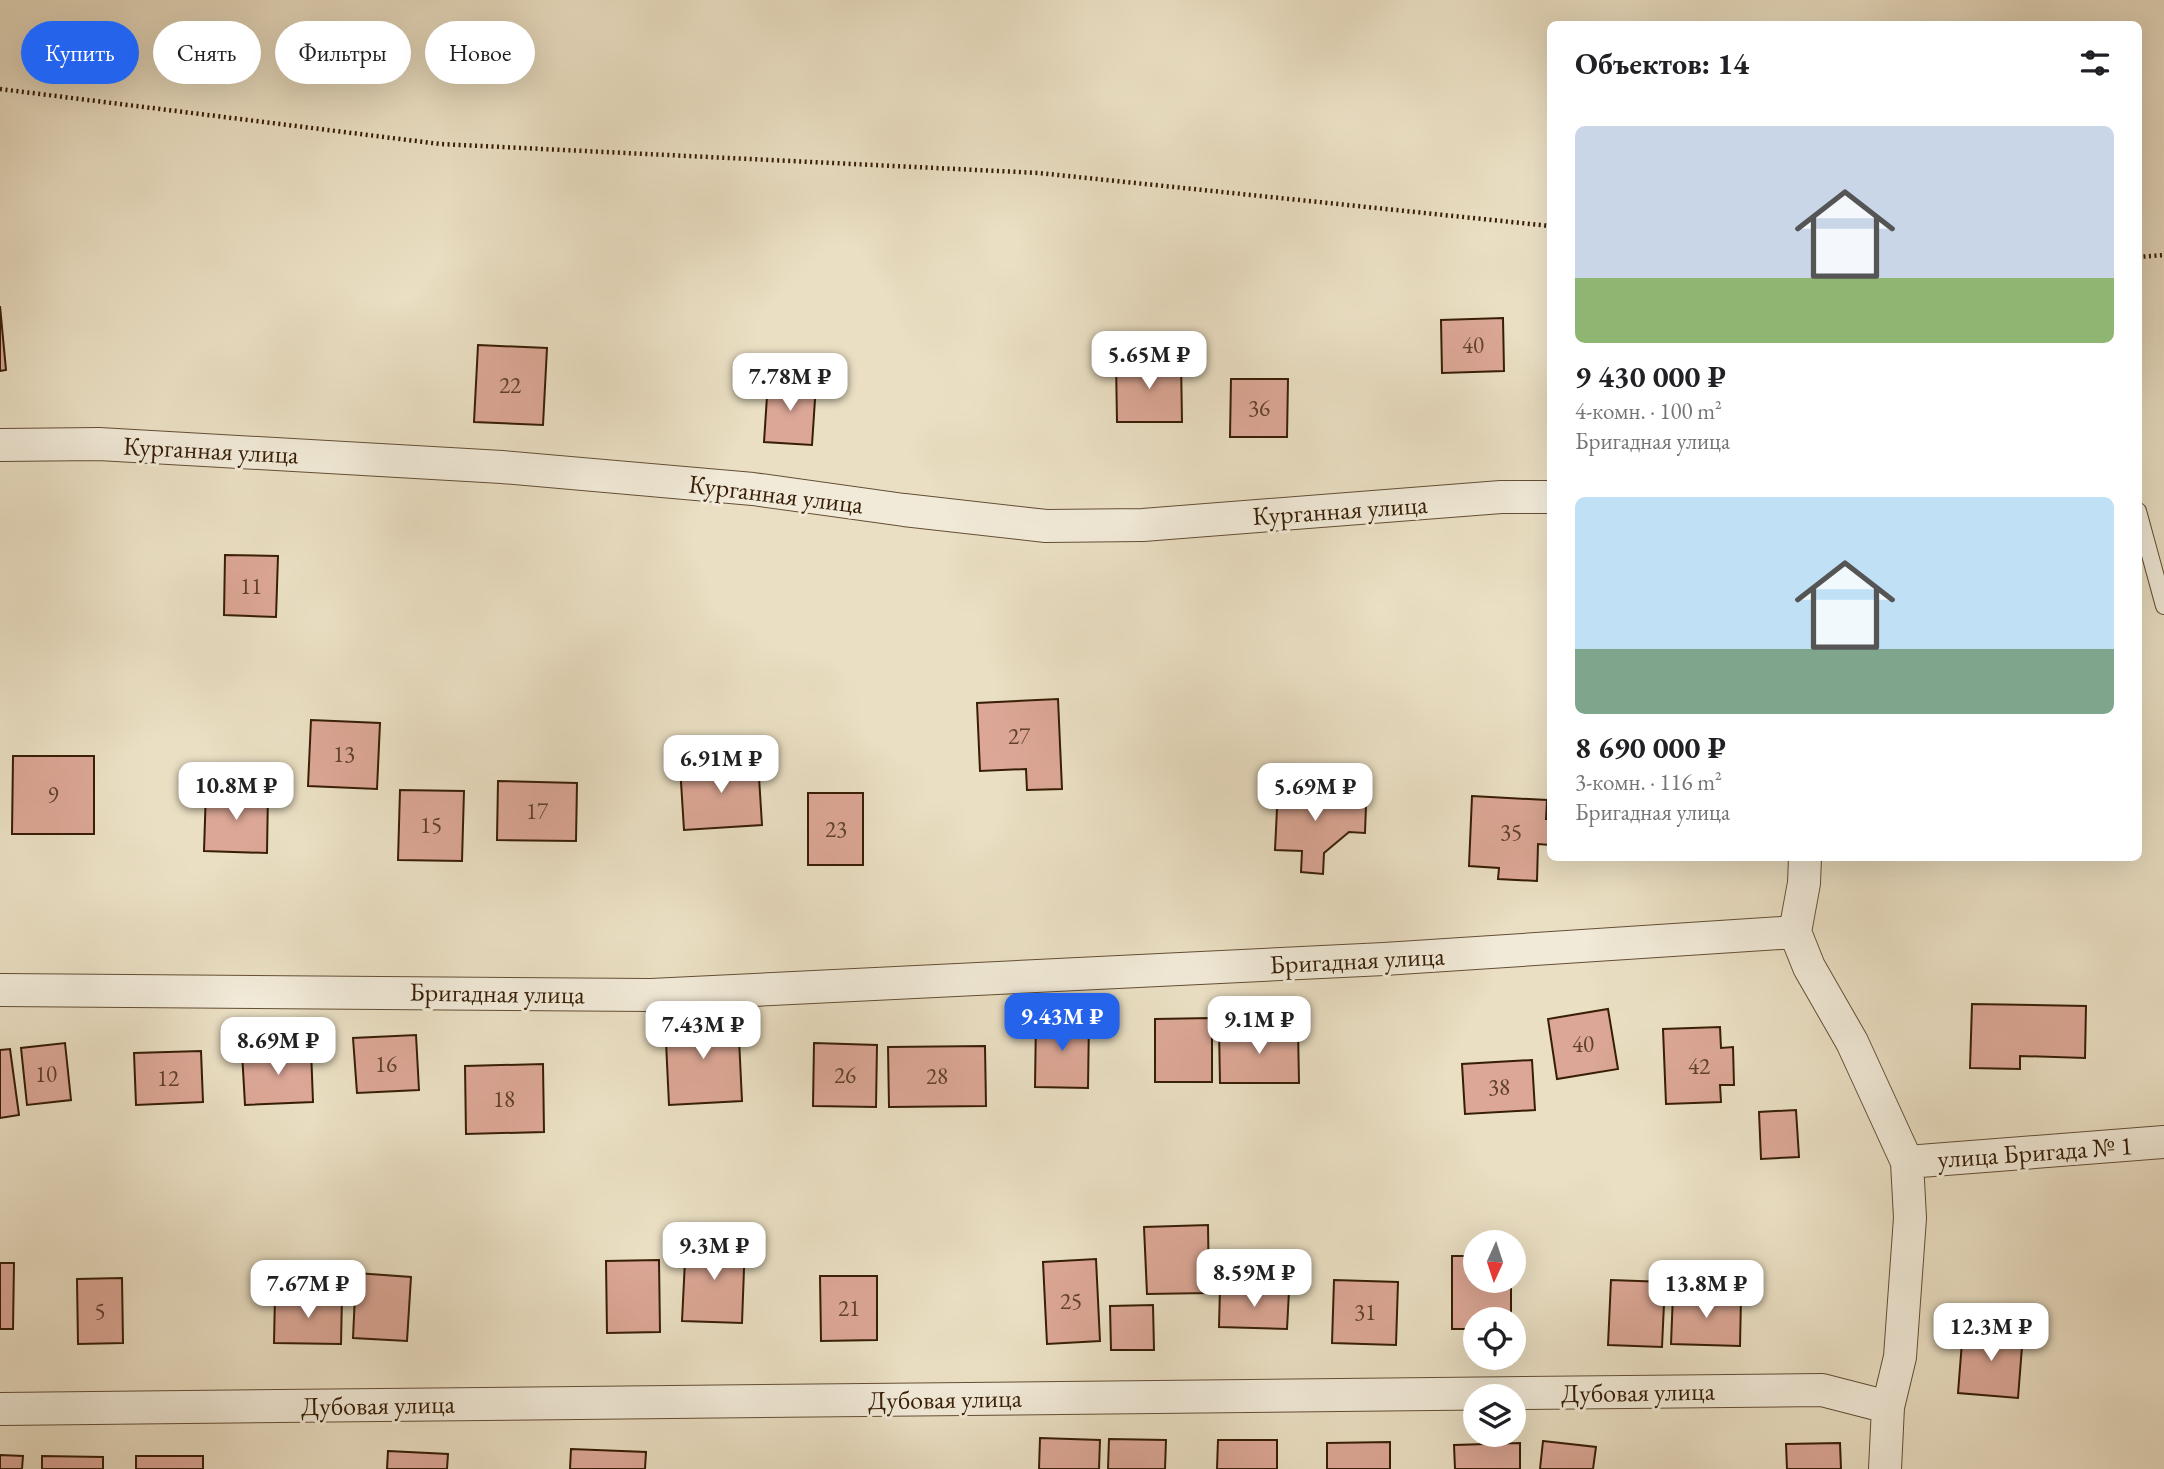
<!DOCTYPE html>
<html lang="ru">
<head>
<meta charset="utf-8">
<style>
  :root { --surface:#fff; --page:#f2f2f2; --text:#202124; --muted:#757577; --accent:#2563eb }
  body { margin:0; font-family:"EB Garamond",serif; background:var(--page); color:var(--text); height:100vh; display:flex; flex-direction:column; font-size:26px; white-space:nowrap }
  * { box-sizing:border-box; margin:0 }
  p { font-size:23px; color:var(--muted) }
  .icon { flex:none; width:38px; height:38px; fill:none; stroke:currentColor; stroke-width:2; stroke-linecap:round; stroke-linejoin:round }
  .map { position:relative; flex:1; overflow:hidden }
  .side { position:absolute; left:1547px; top:21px; width:595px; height:840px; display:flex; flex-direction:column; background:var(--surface); border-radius:10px; box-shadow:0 7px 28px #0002 }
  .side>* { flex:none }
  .top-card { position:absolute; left:21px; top:21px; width:665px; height:63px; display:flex; gap:14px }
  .needle { width:46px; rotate:183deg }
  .fabs { position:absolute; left:1463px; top:1230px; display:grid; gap:14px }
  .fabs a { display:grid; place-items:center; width:63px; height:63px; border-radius:50%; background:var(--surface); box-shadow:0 7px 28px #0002; font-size:35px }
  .price { position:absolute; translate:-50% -60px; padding:0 16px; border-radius:14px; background:#fff; color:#222; font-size:23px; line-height:46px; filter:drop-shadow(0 2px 4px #0008) }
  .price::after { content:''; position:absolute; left:50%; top:42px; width:21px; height:16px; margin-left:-10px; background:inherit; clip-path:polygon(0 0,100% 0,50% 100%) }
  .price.on { background:var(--accent); color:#fff }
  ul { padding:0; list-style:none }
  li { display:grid; align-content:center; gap:14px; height:371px; padding:0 28px }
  li span { display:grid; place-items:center; height:217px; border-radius:10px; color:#555 }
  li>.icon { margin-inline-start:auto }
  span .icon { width:126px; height:126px; fill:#fffc; stroke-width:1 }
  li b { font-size:30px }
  h2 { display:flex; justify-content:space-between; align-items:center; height:84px; padding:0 28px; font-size:30px }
  .tag { padding:0 24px; border-radius:32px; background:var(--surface); box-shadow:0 7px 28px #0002; font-size:24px; line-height:63px }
  .tag.on { background:var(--accent); color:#fff }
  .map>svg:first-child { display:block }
</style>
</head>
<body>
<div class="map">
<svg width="2164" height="1469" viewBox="0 0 2164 1469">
  <rect width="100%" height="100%" fill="#eadfc3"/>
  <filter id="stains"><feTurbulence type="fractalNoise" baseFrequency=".00286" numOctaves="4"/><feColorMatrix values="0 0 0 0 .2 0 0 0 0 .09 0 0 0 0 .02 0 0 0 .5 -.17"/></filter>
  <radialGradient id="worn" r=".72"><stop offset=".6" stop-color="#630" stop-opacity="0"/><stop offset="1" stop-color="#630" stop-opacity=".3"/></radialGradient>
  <!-- building -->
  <path fill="#dca796" stroke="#371e06" stroke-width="2" d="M0,306L6,370L0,371Z
    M1503,318L1504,371L1442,373L1441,320Z
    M478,345L547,348L543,425L474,422Z
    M1181,360L1182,422H1117L1116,362Z
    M1231,379H1288L1287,437H1230Z
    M768,381L816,384L812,445L764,442Z
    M225,555L278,556L276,617L224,615Z
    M1058,699L1062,789L1027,790L1026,769L980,771L977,703Z
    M311,720L380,723L377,789L308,786Z
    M13,756H94V834H12Z
    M758,761L762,825L684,830L680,766Z
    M498,781L577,783L576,841L497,840Z
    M1278,788L1348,792V804L1366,805L1365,833L1349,832L1324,853L1323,874L1301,872L1302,851L1275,850Z
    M206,790L268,792L267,853L204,851Z
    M400,790L464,791L462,861L398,860Z
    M808,793H863V865H808Z
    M1472,796L1547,800L1546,819H1550V845L1538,844L1537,881L1498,879L1499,868L1469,866Z
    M1972,1004L2086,1006L2085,1058L2020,1056V1069L1970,1068Z
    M1608,1009L1618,1069L1557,1079L1548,1019Z
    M738,1018L742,1101L669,1105L665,1021Z
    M1036,1018L1089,1019L1088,1088L1035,1087Z
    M1212,1018V1082H1155V1019Z
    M1720,1027L1721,1048L1733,1047L1734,1085H1720L1721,1102L1666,1104L1663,1029Z
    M1298,1028L1299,1083H1220L1219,1029Z
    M416,1035L419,1090L357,1093L353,1038Z
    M65,1043L71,1100L27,1105L21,1048Z
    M814,1043L877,1045L876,1107L813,1106Z
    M985,1046L986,1106L889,1107L888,1047Z
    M10,1049L19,1115L0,1118V1050Z
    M311,1049L313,1102L245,1105L242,1052Z
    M201,1051L203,1102L136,1105L134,1053Z
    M1532,1060L1535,1110L1465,1114L1462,1064Z
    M543,1064L544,1132L466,1134L465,1066Z
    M1796,1110L1799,1157L1761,1159L1759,1112Z
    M1208,1225L1209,1293L1147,1294L1144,1227Z
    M686,1240L745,1242L742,1323L682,1321Z
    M1452,1256H1475V1281H1511V1320H1475V1329H1452Z
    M1096,1259L1100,1341L1047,1344L1043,1262Z
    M659,1260L660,1332L607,1333L606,1261Z
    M0,1263H14L13,1329H0Z
    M356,1273L411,1277L407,1341L353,1338Z
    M820,1276H877V1340L821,1341Z
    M122,1278L123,1343L78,1344L77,1279Z
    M1334,1280L1398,1282L1396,1345L1332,1343Z
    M1611,1280L1665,1282L1662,1347L1608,1345Z
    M1220,1288L1289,1291L1287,1329L1219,1327Z
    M1673,1294L1741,1297L1740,1346L1671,1344Z
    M275,1295L342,1296L341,1344L274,1343Z
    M1153,1305L1154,1350H1111L1110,1306Z
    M1963,1329L2023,1334L2018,1398L1958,1393Z
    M1040,1438L1100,1440L1099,1469H1039Z
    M1109,1439L1166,1440L1165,1469H1108Z
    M1218,1440H1277V1469H1217Z
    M1543,1441L1596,1447L1593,1469H1540Z
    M1390,1442V1469H1327V1443Z
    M1520,1443V1469H1455L1454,1445Z
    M1840,1443L1841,1469H1787L1786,1444Z
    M571,1449L646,1452L645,1469H570Z
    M388,1451L448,1454L447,1469H387Z
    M0,1455L23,1456L22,1469H0Z
    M42,1456L103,1457V1469H42Z
    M136,1456H203V1469H136Z"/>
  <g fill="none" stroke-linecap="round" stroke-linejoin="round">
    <!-- lane casing -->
    <g stroke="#644e35" stroke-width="18">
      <path id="lane" d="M2138,511L2164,606"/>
    </g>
    <!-- street casing -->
    <g stroke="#644e35" stroke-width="34">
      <path id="street" d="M0,445L99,444L502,467L753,489L904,510L1046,526L1143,525L1501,497H1550
        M1795,932L1804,883L1805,858
        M0,990L651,995L1384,959L1795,932L1809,967L1852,1042L1907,1162L1910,1218L1900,1357L1888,1407L1885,1469
        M1907,1162L2164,1142
        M0,1409L1822,1390L1888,1407"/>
    </g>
    <!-- path -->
    <path stroke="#371e06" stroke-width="4.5" stroke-dasharray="2 3.5" stroke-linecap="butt" d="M0,89L440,144L1039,173L1550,226
      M2138,257L2164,255"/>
    <!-- lane -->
    <use href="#lane" stroke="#f1ead8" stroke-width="16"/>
    <!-- street -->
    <use href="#street" stroke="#f1ead8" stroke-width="32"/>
  </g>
  <g text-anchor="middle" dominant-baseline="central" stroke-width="6" stroke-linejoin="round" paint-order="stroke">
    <!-- number labels -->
    <g font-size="23" fill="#60402a">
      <text x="1473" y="345">40</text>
      <text x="510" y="385">22</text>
      <text x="1259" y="408">36</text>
      <text x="251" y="586">11</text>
      <text x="1019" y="736">27</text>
      <text x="344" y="754">13</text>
      <text x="53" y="795">9</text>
      <text x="537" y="811">17</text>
      <text x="431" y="825">15</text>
      <text x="836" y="829">23</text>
      <text x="1511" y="832">35</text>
      <text x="1583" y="1044">40</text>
      <text x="386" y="1064">16</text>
      <text x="1699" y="1066">42</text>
      <text x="46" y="1074">10</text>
      <text x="845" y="1075">26</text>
      <text x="937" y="1076">28</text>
      <text x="168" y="1078">12</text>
      <text x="1499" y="1087">38</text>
      <text x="504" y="1099">18</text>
      <text x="1071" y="1301">25</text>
      <text x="849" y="1308">21</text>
      <text x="100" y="1311">5</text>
      <text x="1365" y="1312">31</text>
    </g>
    <!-- street labels -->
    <g font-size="26" fill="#371e06" stroke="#f1ead8">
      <text transform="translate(211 450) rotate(3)">Курганная улица</text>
      <text transform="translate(776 494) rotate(7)">Курганная улица</text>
      <text transform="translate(1340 510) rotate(-4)">Курганная улица</text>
      <text transform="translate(1357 960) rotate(-3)">Бригадная улица</text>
      <text transform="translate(497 993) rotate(1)">Бригадная улица</text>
      <text transform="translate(2035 1152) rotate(-4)">улица Бригада № 1</text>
      <text transform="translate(1638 1392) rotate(-1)">Дубовая улица</text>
      <text transform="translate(945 1399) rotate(-1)">Дубовая улица</text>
      <text transform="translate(378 1405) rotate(-1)">Дубовая улица</text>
    </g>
  </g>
  <rect width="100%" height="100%" filter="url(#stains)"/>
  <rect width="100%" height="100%" fill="url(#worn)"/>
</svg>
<div class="fabs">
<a><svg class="needle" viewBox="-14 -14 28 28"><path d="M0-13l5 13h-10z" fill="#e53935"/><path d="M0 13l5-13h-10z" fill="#757577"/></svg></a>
<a><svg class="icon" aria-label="locate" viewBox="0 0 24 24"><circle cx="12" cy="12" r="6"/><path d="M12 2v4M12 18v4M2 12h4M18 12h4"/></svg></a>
<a><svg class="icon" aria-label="layers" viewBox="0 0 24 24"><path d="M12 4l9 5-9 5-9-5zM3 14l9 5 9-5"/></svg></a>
</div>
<b class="price" style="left:1149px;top:391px">5.65M ₽</b>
<b class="price" style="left:790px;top:413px">7.78M ₽</b>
<b class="price" style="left:721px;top:795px">6.91M ₽</b>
<b class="price" style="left:236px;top:822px">10.8M ₽</b>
<b class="price" style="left:1315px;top:823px">5.69M ₽</b>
<b class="price on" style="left:1062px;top:1053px">9.43M ₽</b>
<b class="price" style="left:1259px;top:1056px">9.1M ₽</b>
<b class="price" style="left:703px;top:1061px">7.43M ₽</b>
<b class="price" style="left:278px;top:1077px">8.69M ₽</b>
<b class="price" style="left:714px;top:1282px">9.3M ₽</b>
<b class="price" style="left:1254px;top:1309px">8.59M ₽</b>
<b class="price" style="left:308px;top:1320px">7.67M ₽</b>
<b class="price" style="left:1706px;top:1320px">13.8M ₽</b>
<b class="price" style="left:1991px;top:1363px">12.3M ₽</b>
<div class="top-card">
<a class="tag on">Купить</a>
<a class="tag">Снять</a>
<a class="tag">Фильтры</a>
<a class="tag">Новое</a>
</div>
<section class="side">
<h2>Объектов: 14<svg class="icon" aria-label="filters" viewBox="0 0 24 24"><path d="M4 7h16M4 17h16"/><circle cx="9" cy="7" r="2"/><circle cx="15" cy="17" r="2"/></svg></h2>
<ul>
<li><span style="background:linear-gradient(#c9d6e8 70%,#8fb573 0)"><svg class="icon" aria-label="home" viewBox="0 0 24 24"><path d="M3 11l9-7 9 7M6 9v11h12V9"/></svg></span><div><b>9 430 000 ₽</b><p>4-комн. · 100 m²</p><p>Бригадная улица</p></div></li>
<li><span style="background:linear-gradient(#bfe0f5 70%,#7fa58c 0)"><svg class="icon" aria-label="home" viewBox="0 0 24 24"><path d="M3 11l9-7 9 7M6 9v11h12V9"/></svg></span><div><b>8 690 000 ₽</b><p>3-комн. · 116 m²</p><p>Бригадная улица</p></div></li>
</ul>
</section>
</div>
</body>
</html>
